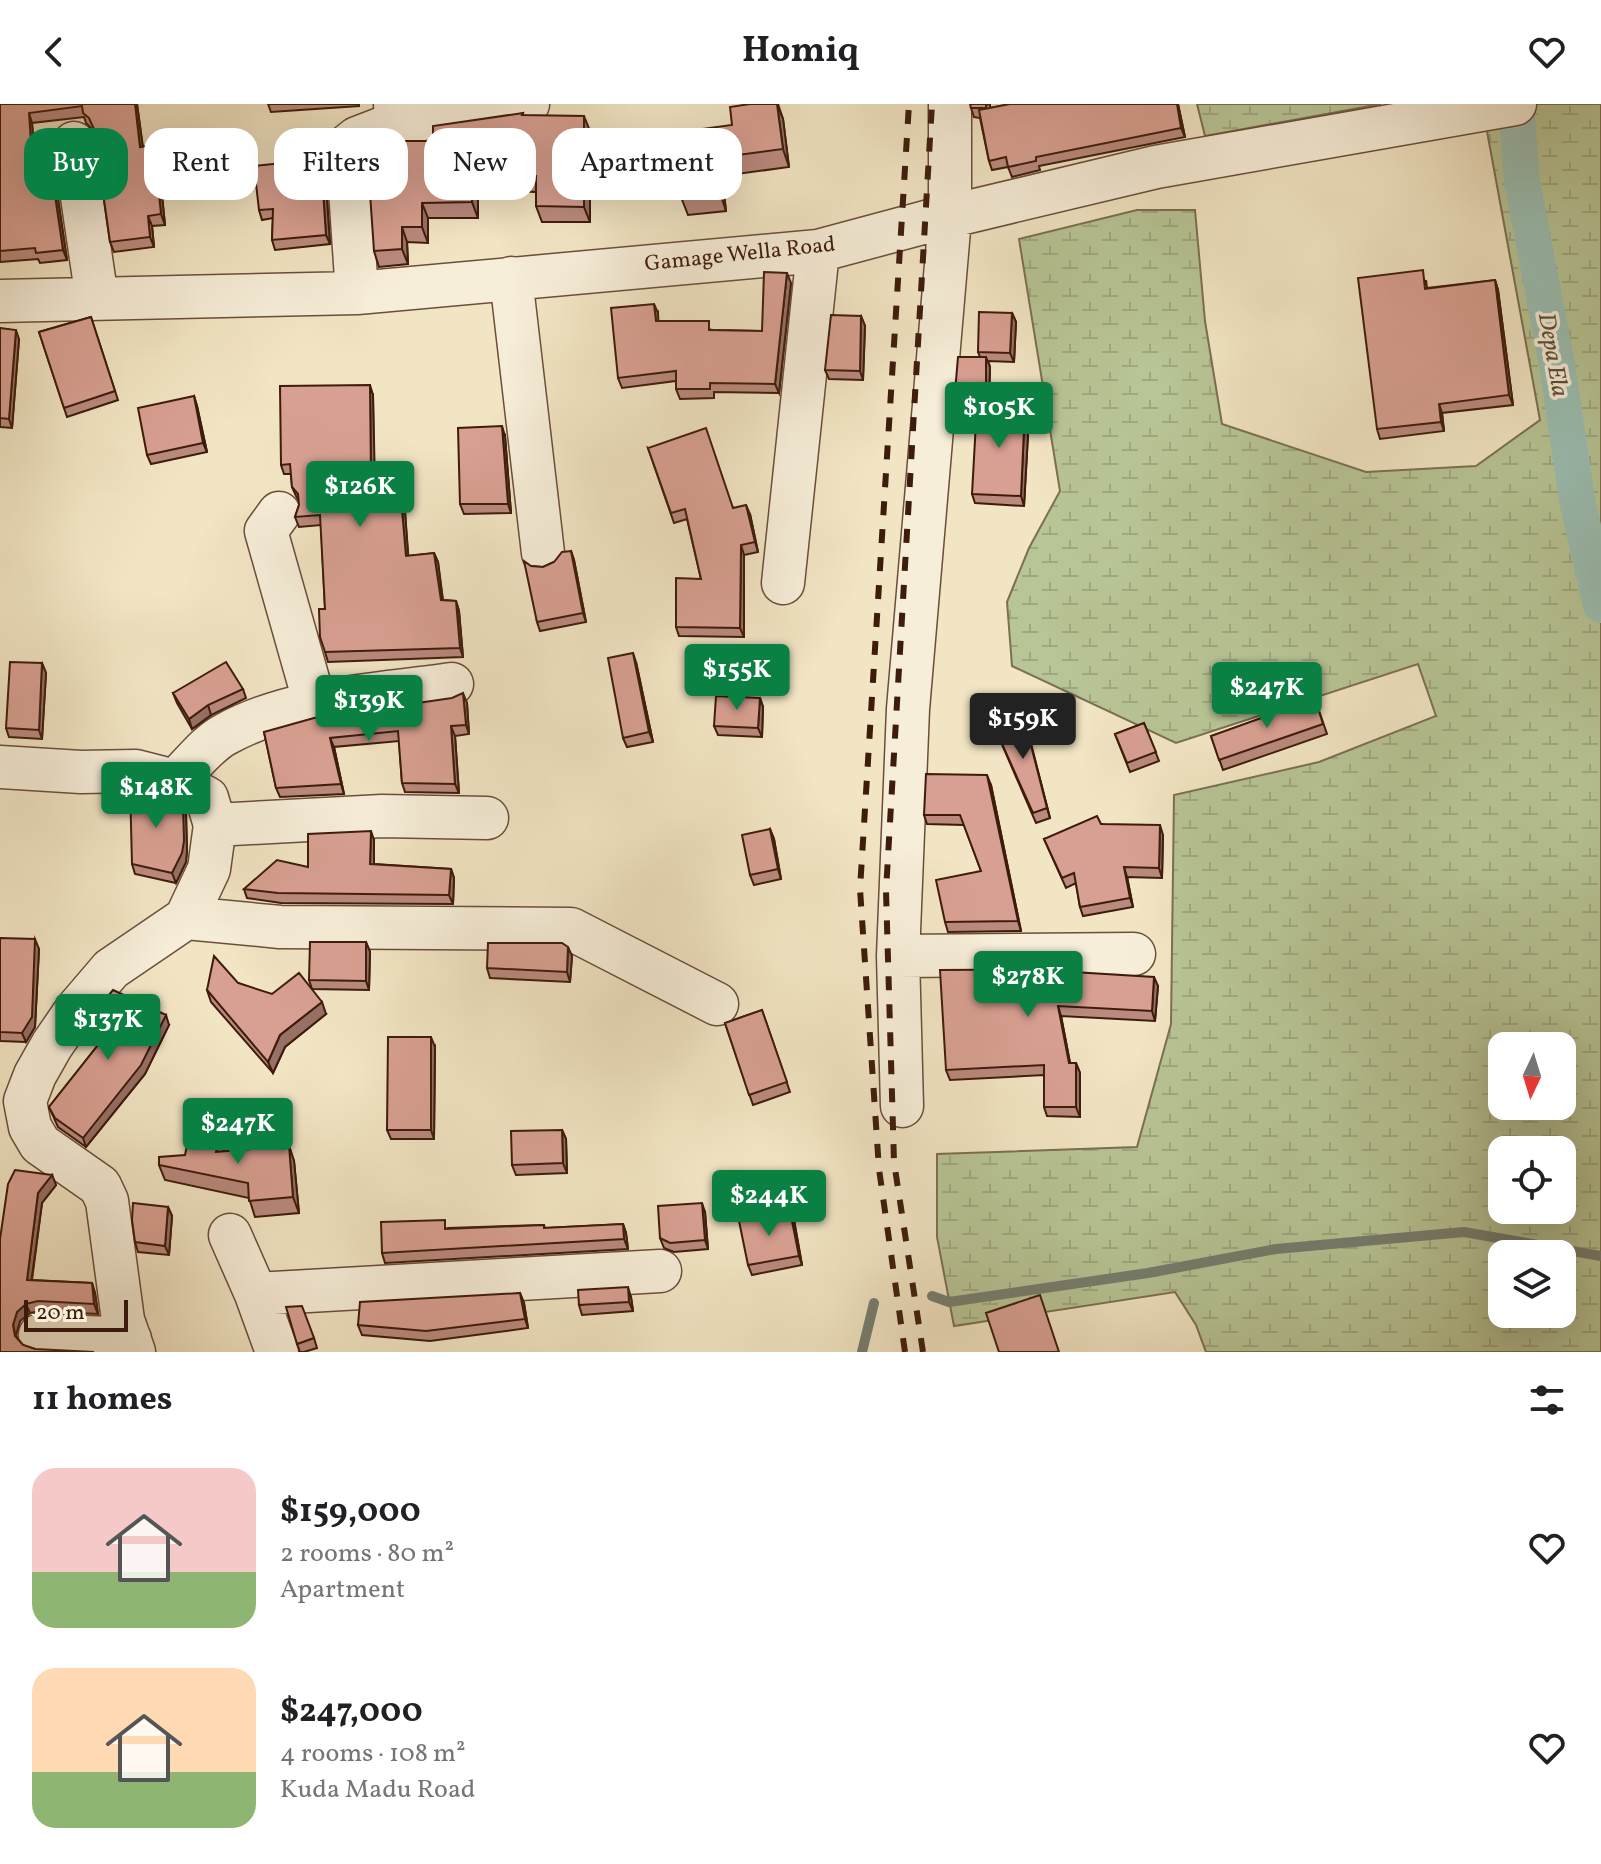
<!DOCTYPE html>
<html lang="en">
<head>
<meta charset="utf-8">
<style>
  :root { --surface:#fff; --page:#f6f6f6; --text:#202124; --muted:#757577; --accent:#0b8043 }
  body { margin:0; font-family:Vollkorn,serif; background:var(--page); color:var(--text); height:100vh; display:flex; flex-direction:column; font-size:30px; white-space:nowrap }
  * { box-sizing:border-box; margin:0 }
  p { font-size:26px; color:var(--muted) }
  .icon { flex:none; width:44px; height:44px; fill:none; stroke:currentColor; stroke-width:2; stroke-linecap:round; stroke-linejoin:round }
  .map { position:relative; height:1248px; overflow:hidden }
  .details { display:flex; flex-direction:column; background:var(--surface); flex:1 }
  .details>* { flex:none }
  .guide { position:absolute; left:24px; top:24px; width:800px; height:72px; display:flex; gap:16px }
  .needle { width:52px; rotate:184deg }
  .tools { position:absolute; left:1488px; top:928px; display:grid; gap:16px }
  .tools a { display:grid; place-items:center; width:88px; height:88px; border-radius:16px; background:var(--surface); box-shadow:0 8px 32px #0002; font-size:40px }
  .scale { position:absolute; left:24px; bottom:20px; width:104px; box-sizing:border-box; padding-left:8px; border:4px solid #3e1c0c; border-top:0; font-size:22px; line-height:28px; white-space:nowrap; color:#3e1c0c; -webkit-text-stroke:6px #f7eed9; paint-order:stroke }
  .price { position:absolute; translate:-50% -68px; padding:0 18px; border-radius:8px; background:var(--accent); color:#fff; font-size:26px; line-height:52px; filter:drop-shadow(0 2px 4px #0008) }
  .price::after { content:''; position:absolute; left:50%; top:48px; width:24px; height:18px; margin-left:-12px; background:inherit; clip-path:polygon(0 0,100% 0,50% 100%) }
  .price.selected { background:#222; color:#fff }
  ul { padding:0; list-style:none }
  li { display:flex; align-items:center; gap:24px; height:200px; padding:0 32px }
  li span { display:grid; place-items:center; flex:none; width:224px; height:160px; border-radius:24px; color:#555 }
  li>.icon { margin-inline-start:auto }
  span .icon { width:96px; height:96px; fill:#fffc; stroke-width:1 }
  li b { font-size:34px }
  h2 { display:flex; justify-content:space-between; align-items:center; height:96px; padding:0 32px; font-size:34px }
  .tag { padding:0 28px; border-radius:24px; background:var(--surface); box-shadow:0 8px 32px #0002; font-size:28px; line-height:72px }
  .tag.selected { background:var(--accent); color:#fff }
  header { display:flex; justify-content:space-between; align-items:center; height:104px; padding:0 32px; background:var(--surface); font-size:36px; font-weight:700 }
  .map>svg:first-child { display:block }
</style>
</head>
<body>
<header><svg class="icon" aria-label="back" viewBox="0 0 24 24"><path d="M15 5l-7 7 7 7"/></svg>Homiq<svg class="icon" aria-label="heart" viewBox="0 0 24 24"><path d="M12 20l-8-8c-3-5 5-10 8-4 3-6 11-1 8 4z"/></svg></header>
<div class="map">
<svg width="1601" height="1248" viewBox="0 0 1601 1248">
  <defs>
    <pattern id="wetland-marsh" width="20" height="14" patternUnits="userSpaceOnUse" patternTransform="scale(2)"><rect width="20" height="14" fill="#b8c596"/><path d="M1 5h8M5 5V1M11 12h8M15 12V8" fill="none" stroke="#9fa980"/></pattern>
  </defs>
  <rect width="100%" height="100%" fill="#f2e5c4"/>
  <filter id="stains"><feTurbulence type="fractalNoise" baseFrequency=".0025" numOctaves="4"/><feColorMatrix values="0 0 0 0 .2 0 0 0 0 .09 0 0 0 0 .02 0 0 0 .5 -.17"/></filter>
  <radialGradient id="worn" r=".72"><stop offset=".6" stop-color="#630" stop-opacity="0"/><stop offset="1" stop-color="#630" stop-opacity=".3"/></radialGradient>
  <!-- wetland -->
  <path fill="url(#wetland-marsh)" stroke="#7b7051" stroke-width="2" fill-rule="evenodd" d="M1197,0H1381L1205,32Z
    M1482,0H1601V1248H1206L1196,1221L1175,1188L954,1222L937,1133V1050L1137,1043L1171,920L1174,691L1319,658L1436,612L1418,560L1176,639L1012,562L1007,498L1029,444L1060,387L1019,135L1137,106H1195L1205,217L1222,320L1366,368L1476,362L1540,316ZM1502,942H1562V1002H1502ZM1502,1046H1562V1106H1502ZM1502,1150H1562V1210H1502Z"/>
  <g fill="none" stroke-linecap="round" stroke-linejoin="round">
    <!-- stream -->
    <path stroke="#767e70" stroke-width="10" d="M932,1192L949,1198L1148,1169L1276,1145L1464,1128L1601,1152
      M862,1248L874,1199"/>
    <!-- canal -->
    <path stroke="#9bbfb3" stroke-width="36" d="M1516,0L1522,77L1557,261L1578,401L1601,501"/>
    <!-- street casing -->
    <g stroke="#6b4e3a" stroke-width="45">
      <path id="street" d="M950,0V114L908,605L898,852L1134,850
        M396,19L528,0
        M74,39L97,195
        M511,174L543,449
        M357,189L347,42L357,34L396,19L395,0
        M0,197L357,189L818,147L926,118L1156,63L1515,0
        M279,409L266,427L315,600
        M783,479L818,147
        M0,663L81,668L136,667L175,677L207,694L215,721L209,765L186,814L111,865L76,906L52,941L35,971L25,997L30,1023L40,1040L100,1082L107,1097L123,1216L134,1248
        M175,677C190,663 206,641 224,631C291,593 378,591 452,580
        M215,721L382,712L487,714
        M186,814L280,823L571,825L717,900
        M898,852L902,1002
        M230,1131L256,1190L277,1248
        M256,1190L660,1167
        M40,1231L130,1235"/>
    </g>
    <!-- street -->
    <use href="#street" stroke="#f7eed9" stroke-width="42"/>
    <!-- rail -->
    <path stroke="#3e1c0c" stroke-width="6" stroke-dasharray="14 14" stroke-linecap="butt" d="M905,1248L879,1065L860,785L909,0
      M923,1248L894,1058L886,787L932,0"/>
  </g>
  <!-- wall -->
  <path fill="#ba8a7e" stroke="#3e1c0c" stroke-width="2" d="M0,0H137L143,43L158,52L165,121L152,122L154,143L114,148L110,138L94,27L86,19L84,13L32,19L36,66L55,75L67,156L40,159L38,155L0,158Z
    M268,0H359V2L271,8Z
    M750,0H778L783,15L789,63L722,72L726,107L688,111L681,93L732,21Z
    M990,0V4L1010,0H1178L1185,33L1039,62L1040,66L1012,73L1008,63L992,66L989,57L980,14L974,13L971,4Z
    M523,9V11L590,27V118H542L536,102V88L478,86V114H428V139L407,138L408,160L379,163L374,147L433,37Z
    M321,57L325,67L330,140L275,146L272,136L273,114L262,116L259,106L283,62Z
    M1426,176L1427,184L1495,176L1498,186L1513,301L1442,309L1444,327L1380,335L1377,325Z
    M791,179L779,289L714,288V294L680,295L676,285V277L622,284L618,274L658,209V217L713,226L762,227Z
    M1012,209L1016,218L1014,258L988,257L990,263L989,298L958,297L955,288L980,253L978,248Z
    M861,212L865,222L863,276L829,275L825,266Z
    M91,213L118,296L67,313L39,228Z
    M0,224L19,235L12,324L0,323Z
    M373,291L374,372L399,370L403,380L408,452L434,449L438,458L443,496L456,497L459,507L463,553L328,558L325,548V505L321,421L299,423L295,413L299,401V397L296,392L292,383L291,370H284L281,361Z
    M194,292L197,302L207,348L151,360L147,351Z
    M1029,313L1024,402L975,399L972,390Z
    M505,332L511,409L464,410L460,400Z
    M648,344L734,404L750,410L758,448L744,451V533L679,532L676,523L701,475L687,415L674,419Z
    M571,447L574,456L586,518L540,527L537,518L531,462L543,463L554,458Z
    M636,558L653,638L627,643L623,634Z
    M42,559L46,569L42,635L9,633L6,624Z
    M243,585L246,594L211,611L192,625L177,599L173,589Z
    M760,594L763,603L762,633L718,631L714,622Z
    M1315,595L1327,630L1223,666L1211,632Z
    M467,599L469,630L455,632L459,689L405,688L402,679L399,637L334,643L344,690L280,693L276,684L264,628Z
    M1024,614L1050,714L1036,719L994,622Z
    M1144,619L1159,657L1130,668L1115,630Z
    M991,681L1021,827L948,828L945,818L981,767L964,721L927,720L924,711Z
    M186,710L187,747L186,758L176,779L135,770L132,760Z
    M1101,720L1163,731L1162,774L1127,773L1133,803L1083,812L1080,803L1076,779L1066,784L1044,735Z
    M770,725L774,735L781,775L754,781L750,771Z
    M374,736V760L451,765L454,774L453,800L281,799L247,794L244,785L308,763Z
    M0,834L39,845L35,923L26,938L0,937Z
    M366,838L370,848L369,886L312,885L309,876Z
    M572,852L570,878L490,874L487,864Z
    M1073,868L1158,882L1155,917L1061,912L1070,959H1076L1080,969V1013L1047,1012L1044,1003V971L950,976L946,966Z
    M238,879L326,910L285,943L273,969L211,898L207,886Z
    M762,906L790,988L753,1001L725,919Z
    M88,916L169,921L145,970L86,1043L58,1023L49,1003L105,932L92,926Z
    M435,943L434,1035H391L387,1026Z
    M562,1026L566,1035L567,1069L516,1071L512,1061Z
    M219,1034L225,1048L289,1042L294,1057L299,1109L255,1113L249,1094L165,1076L159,1061L185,1051Z
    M52,1071L56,1081L42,1099L32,1176L92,1179L95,1189L98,1210L41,1207L30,1209L20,1217L16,1231L17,1234L23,1241L35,1245L0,1248V1135Z
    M168,1103L172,1112L169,1151L138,1148L135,1138Z
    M705,1108L708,1145L674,1148L664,1144L660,1134Z
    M794,1116L802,1161L752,1171L748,1161Z
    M623,1120L626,1129L628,1145L385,1159L382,1149L448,1124L544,1121L545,1124Z
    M520,1189L524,1199L528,1224L430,1237L362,1231L358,1221Z
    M631,1193L633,1207L582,1211L579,1201Z
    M314,1234L317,1244L304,1248H300L297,1240Z"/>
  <!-- shaded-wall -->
  <path fill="#977066" stroke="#3e1c0c" stroke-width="2" d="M135,0H137L144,53L140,43Z
    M777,0L783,15L789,63L783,45Z
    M1177,0H1178L1185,33L1181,24Z
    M29,9L32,19L37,76L33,66Z
    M584,12L590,27V118L584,103Z
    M154,41L158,52L165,121L161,110Z
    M715,54L722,72L726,107L720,89Z
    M321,57L325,67L330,140L326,131Z
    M51,64L55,75L67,156L63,146Z
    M472,71L478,86V114L472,98Z
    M422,99L428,114V139L422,123Z
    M148,112L152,122L154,143L150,133Z
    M402,123L407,138L408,160L402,145Z
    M787,169L791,179L779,289L775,280Z
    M1495,176L1498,186L1513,301L1509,291Z
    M654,200L658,209L659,227L656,217Z
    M1012,209L1016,218L1014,258L1010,249Z
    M861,212L865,222L863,276L860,267Z
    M16,226L19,235L12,324L9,315Z
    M986,253L990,263L989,298L986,288Z
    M370,281L373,291L375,382L371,372Z
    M194,292L197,302L207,348L203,339Z
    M1439,300L1442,309L1444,327L1441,318Z
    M1025,303L1029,313L1024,402L1021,392Z
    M502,322L505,332L511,409L508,400Z
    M399,370L403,380L409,461L406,452Z
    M746,401L750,410L758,448L755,438Z
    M741,441L744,451V533L740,524Z
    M571,447L574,456L586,518L583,509Z
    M434,449L438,458L444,506L441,496Z
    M456,497L459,507L463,553L460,544Z
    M633,549L636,558L653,638L649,628Z
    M42,559L46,569L42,635L39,626Z
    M463,589L467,599L469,630L466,621Z
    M760,594L763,603L762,633L758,624Z
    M208,601L211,611L192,625L189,615Z
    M1024,614L1027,624L1050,714L1047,704Z
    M451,622L455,632L459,689L455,680Z
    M330,634L334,643L344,690L341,680Z
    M987,671L991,681L1021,827L1018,817Z
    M183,701L186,710L187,747L186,758L176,779L172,769Z
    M1160,721L1163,731L1162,774L1159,764Z
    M770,725L774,735L781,775L778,765Z
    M371,727L374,736V770L370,760Z
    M1124,763L1127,773L1133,803L1130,794Z
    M451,765L454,774L453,800L449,791Z
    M35,835L39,845L35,923L26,938L22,929Z
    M366,838L370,848L369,886L366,877Z
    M568,843L572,852L570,878L567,868Z
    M1154,873L1158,882L1155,917L1152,907Z
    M322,898L326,910L285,943L273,969L268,958L280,931Z
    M1058,902L1061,912L1072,969L1069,959Z
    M166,911L169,921L145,970L86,1043L83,1034Z
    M431,933L435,943L434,1035L431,1026Z
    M1076,959L1080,969V1013L1076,1003Z
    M562,1026L566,1035L567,1069L563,1059Z
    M219,1034L225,1049L216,1048Z
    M289,1042L294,1057L299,1109L293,1093Z
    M52,1071L56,1081L42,1099L30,1186L27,1176L38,1089Z
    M702,1099L705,1108L708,1145L705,1136Z
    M168,1103L172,1112L169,1151L165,1142Z
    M790,1107L794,1116L802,1161L799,1152Z
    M623,1120L626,1129L628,1145L624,1135Z
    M92,1179L95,1189L98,1210L94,1200Z
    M628,1183L631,1193L633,1207L629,1198Z
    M520,1189L524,1199L528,1224L525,1215Z
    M26,1200L30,1209L20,1217L16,1231L18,1241L13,1221L17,1208Z"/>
  <!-- building -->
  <path fill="#d8a092" stroke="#3e1c0c" stroke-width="2" d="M0,0H135L140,43L154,41L161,110L148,112L150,133L110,138L94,25L89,14L83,9L82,2L29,9L33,66L51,64L63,146L36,149L35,144L0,147Z
    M750,0H777L783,45L715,54L720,89L681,93L672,29L732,21L730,3Z
    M970,0H986V4H971Z
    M1010,0H1177L1181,24L1036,53V57L1008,63L1006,53L989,57L979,6Z
    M523,9L522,11L584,12V103L536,102V72L472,71V98L422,99V123H402V145L374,147L367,46L373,45V37H433V22Z
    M321,57L326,131L272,136L273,105L259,106L254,62L282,59V62Z
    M1423,166L1425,185L1495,176L1509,291L1439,300L1441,318L1377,325L1358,174Z
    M764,168L787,169L775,280L710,279V285H676V267L618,274L611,204L654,200L656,217H709V226L762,227Z
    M979,208L1012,209L1010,249L978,248Z
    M831,211L861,212L860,267L825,266Z
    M91,213L115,287L64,304L39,228Z
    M0,224L16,226L9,315L0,314Z
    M958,253H986V288H955Z
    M370,281L371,372L399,370L406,452L434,449L441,496L456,497L460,544L325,548L320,533L319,505H325L320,411L295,413L299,401L298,390L292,383L290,360L281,361L280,282Z
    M194,292L203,339L147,351L138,304Z
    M977,300L1025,303L1021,392L972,390Z
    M502,322L508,400H460L458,324Z
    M706,324L733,404L746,401L755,438L741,441L740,524L676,523V474L701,475L685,405L671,409L648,344Z
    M571,447L583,509L537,518L524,457L531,462L543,463L554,458L562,448Z
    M633,549L649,628L623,634L608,554Z
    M10,558L42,559L39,626L6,624Z
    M226,558L243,585L208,601L189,615L173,589Z
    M463,589L466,621L451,622L455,680L402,679L398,627L330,634L341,680L276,684L264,628L314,614L452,594Z
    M716,592L760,594L758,624L714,622Z
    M1315,595L1323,620L1219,656L1211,632Z
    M1024,614L1047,704L1033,709L994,622Z
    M1144,619L1156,648L1127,659L1115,630Z
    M926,670L987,671L1018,817L945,818L936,776L981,767L960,711H924Z
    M130,682L163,690L183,701L184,737L182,749L172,769L132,760Z
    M1097,712L1101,720L1160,721L1159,764L1124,763L1130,794L1080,803L1074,769L1062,774L1044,735Z
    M770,725L778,765L750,771L742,731Z
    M371,727L370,760L451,765L449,791L278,789L244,785L277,756L308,763V730Z
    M0,834L35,835L32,913L22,929L0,928Z
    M310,838H366V877L309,876Z
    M488,839H562L568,843L567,868L487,864Z
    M214,852L238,879L272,890L299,869L322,898L280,931L268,958L207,886Z
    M1072,865L1073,868L1154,873L1152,907L1058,902L1069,959H1076V1003H1044V961L946,966L940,866Z
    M113,886L166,911L141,961L83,1034L55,1014L49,1003L110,926L88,916Z
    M762,906L787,978L749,991L725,919Z
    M388,933H431V1026H387Z
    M562,1026L563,1059L512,1061L511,1027Z
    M190,1027L219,1034L216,1048L289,1042L293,1093L249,1097L248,1079L159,1061V1053L185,1051Z
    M15,1066L52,1071L38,1089L27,1176L92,1179L94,1200L38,1197L26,1200L17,1208L13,1221L15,1232L23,1241L35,1245L94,1248H0V1135L8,1080Z
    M133,1099L168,1103L165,1142L135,1138L132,1116Z
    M702,1099L705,1136L670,1139L660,1134L658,1102Z
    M790,1107L799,1152L748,1161L739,1117Z
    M445,1116V1125L544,1121V1124L623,1120L624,1135L382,1149L381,1118Z
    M628,1183L629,1198L579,1201L578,1186Z
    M520,1189L525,1215L426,1227L358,1221L360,1198Z
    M1040,1191L1059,1248H999L986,1209Z
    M302,1202L314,1234L297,1240L286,1203Z"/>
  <g text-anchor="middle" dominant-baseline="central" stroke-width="7" stroke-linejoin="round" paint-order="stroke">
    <!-- street labels -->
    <g font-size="22" fill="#3e1c0c" stroke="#f7eed9">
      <text transform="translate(740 151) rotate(-6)">Gamage Wella Road</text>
    </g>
    <!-- water labels -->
    <g font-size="24" font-style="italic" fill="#5a4d3e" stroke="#f7eed9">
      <text transform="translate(1552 251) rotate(80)">Depa Ela</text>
    </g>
  </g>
  <rect width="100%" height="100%" filter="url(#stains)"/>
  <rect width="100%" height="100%" fill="url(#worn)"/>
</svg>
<div class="tools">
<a><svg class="needle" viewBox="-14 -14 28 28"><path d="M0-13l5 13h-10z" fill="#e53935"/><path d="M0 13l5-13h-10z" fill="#757577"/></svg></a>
<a><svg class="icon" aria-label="locate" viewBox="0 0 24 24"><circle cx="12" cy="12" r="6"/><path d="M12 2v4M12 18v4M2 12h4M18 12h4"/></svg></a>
<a><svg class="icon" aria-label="layers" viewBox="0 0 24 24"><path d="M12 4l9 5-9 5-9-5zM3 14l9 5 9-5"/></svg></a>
</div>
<div class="scale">20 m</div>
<b class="price" style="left:999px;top:346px">$105K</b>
<b class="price" style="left:360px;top:425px">$126K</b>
<b class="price" style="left:737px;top:608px">$155K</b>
<b class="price" style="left:1267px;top:626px">$247K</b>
<b class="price" style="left:369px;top:639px">$139K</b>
<b class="price selected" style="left:1023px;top:657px">$159K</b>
<b class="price" style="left:156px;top:726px">$148K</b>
<b class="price" style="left:1028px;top:915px">$278K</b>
<b class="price" style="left:108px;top:958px">$137K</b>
<b class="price" style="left:238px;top:1062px">$247K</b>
<b class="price" style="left:769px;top:1134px">$244K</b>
<div class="guide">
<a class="tag selected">Buy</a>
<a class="tag">Rent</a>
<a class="tag">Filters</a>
<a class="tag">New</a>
<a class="tag">Apartment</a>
</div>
</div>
<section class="details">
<h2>11 homes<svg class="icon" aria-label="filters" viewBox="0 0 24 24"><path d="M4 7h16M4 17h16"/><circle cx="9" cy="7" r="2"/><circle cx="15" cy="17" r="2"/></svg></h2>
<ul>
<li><span style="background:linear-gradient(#f6c9c9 65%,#8fb573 0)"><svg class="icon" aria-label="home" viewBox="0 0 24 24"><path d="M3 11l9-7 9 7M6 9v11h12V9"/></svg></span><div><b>$159,000</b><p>2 rooms · 80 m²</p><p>Apartment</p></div><svg class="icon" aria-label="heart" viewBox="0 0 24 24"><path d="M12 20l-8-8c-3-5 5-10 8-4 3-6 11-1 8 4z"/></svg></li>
<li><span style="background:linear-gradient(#ffd9b3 65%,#8fb573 0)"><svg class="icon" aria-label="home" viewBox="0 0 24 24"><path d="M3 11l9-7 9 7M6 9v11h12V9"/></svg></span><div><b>$247,000</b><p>4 rooms · 108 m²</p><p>Kuda Madu Road</p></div><svg class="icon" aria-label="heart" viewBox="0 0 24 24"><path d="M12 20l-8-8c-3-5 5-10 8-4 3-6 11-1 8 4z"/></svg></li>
</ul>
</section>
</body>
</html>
